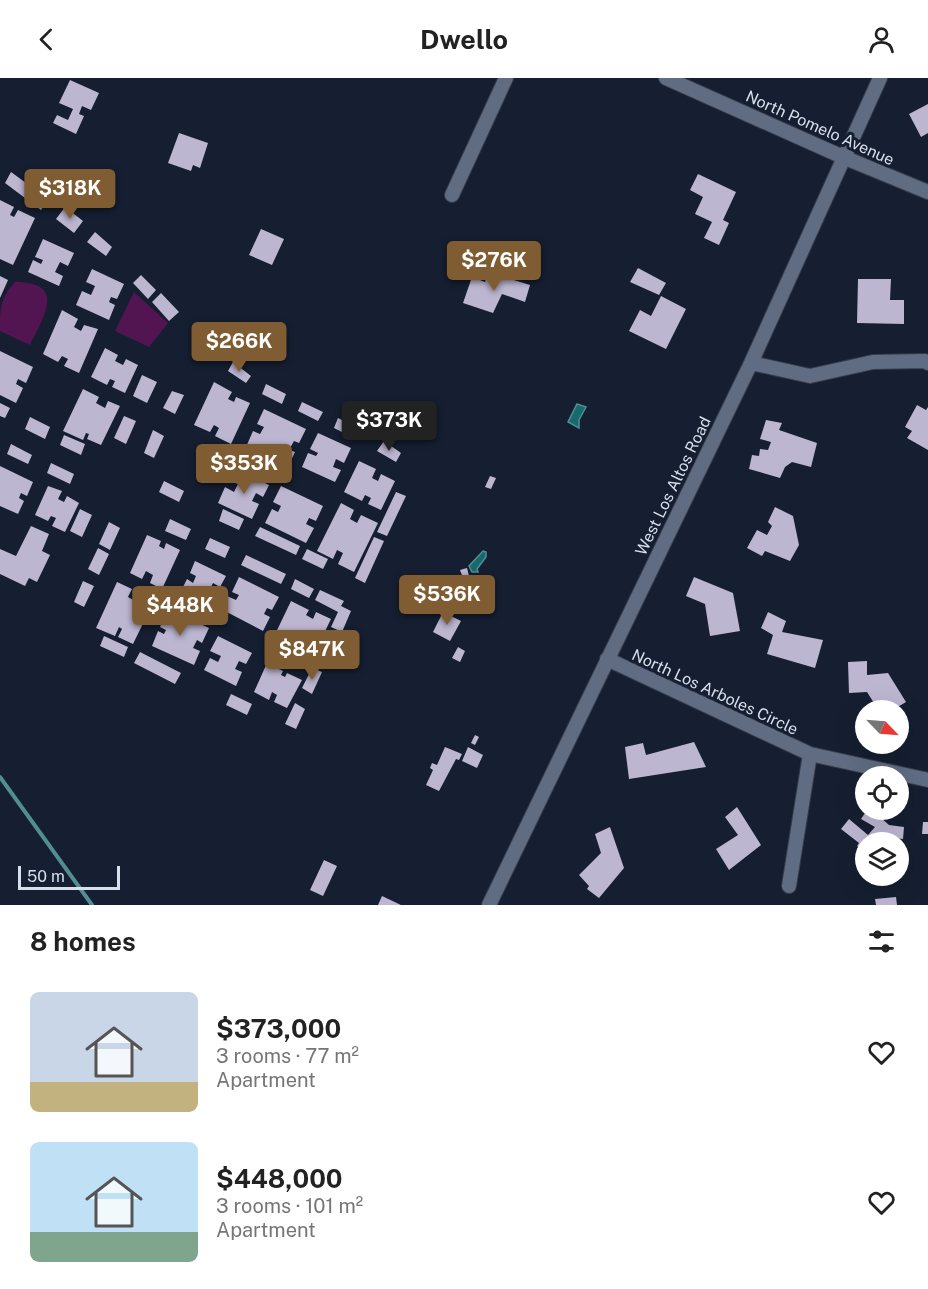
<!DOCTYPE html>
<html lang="en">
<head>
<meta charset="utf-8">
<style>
  :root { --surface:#fff; --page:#f6f6f6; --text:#222; --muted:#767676; --accent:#805c32 }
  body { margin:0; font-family:"Public Sans",sans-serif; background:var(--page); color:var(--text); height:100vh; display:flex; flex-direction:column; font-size:22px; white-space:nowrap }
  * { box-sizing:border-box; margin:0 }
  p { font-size:20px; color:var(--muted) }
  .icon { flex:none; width:33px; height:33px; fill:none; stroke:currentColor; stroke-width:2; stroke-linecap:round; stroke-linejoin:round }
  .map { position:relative; height:827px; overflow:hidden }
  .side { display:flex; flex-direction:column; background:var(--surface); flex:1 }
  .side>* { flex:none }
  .needle { width:39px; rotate:115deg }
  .fabs { position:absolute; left:855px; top:622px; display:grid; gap:12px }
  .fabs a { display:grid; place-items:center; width:54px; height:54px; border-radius:50%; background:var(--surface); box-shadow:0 6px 24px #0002; font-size:30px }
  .scale { position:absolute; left:18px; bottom:15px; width:102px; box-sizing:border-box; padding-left:6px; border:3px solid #d8dfec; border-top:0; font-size:16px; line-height:21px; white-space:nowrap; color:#d8dfec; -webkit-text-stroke:4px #151f31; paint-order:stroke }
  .price { position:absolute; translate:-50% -51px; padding:0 14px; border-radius:6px; background:var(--accent); color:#fff; font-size:20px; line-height:39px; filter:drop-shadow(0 2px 3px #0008) }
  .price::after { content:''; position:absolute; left:50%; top:36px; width:18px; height:14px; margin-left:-9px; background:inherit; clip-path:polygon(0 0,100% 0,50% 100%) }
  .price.on { background:#222; color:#fff }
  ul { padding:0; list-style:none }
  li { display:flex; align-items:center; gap:18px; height:150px; padding:0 30px }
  li span { display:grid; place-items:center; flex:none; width:168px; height:120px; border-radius:9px; color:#555 }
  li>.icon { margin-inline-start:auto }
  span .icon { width:72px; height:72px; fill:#fffc; stroke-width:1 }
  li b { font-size:26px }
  h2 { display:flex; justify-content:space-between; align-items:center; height:72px; padding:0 30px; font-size:26px }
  header { display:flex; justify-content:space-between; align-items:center; height:78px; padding:0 30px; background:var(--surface); font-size:27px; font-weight:700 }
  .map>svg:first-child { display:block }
</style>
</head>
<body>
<header><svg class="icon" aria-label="back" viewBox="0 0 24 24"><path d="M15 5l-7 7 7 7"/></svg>Dwello<svg class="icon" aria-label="person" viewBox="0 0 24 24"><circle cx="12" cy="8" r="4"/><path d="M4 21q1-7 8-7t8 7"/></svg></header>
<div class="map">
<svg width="928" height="827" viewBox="0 0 928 827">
  <rect width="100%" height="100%" fill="#151f31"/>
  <!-- green -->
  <path fill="#531452" d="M15,204C67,204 44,239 30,267L0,253C0,230 0,220 15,204Z
    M134,214L168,245L149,269L115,253Z"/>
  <!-- water -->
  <path fill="#176a6c" stroke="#518d92" stroke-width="1.5" d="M577,326L586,329L579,342V350L568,344Z
    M483,473L486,474V479L477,491L478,494H472L469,488Z"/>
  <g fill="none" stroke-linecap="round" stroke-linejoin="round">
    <!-- stream -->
    <path stroke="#518d92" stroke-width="4" d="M0,699L92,827"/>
  </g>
  <!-- building -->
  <path fill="#bcb6d1" d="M70,2L99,15L91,32L82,28L79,36L84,38L76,56L53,45L57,37L68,42L73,31L59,25Z
    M928,26V55L921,59L909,36Z
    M179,55L208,65L200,90L193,87L191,93L168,85Z
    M11,94L48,121L41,132L5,105Z
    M698,96L736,114L723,142L729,145L719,167L704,160L712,144L695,136L703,119L690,112Z
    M0,122L14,129L10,137L14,139L18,132L35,140L13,187L0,181Z
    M65,129L83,143L74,155L56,141Z
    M261,151L284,161L272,187L249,177Z
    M95,154L112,169L106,178L87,164Z
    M43,161L74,175L68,188L60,184L55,194L63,198L59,208L28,194L33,182L41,186L43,182L35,179Z
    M638,190L666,205L659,217L630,204Z
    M92,191L124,206L117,221L111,219L109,224L115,227L109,242L76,227L82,213L91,217L95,208L86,204Z
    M488,194L530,207L525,224L502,216L493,235L463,225L472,199L485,204Z
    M141,197L156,212L148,221L133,205Z
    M0,198L8,202L0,220Z
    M858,201H891L890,222H904V246L857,245Z
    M161,215L179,234L169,243L152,224Z
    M661,218L686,231L666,271L629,253L640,232L651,238Z
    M62,232L78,241L74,249L81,253L84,247L98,251L79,295L64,288L68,281L62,278L58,284L43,276Z
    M105,270L118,277L115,283L123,287L126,281L138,287L125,315L112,309L115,303L110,301L107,307L91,299Z
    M0,273L33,289L26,305L18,301L16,306L23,310L16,325L0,317Z
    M233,284L251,298L246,305L228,293Z
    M142,297L157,304L147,325L133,318Z
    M214,304L232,314L228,321L234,324L236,319L250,325L231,366L215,358L219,350L214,347L210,354L194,347Z
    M266,306L286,316L282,326L262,316Z
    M83,311L99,319L96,325L105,330L108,323L120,328L101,367L87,361L89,356L86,355L83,362L63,353Z
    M172,313L184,317L175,336L163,330Z
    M302,324L323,334L318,343L298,333Z
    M0,325L10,330L5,340L0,338Z
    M917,327L926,332L928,329V372L907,360L912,353L905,349Z
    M264,331L306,351L299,365L294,363L289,372L295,374L288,389L246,369L253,353L260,356L264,349L257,346Z
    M124,338L136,343L126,366L114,360Z
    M30,339L50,349L45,361L25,351Z
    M338,340L358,350L354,360L334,350Z
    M766,342L782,345L779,352L817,365L811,389L792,384L785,389L780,400L749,391L752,377L759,378L760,371L768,372L771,364L760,361Z
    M153,352L164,358L154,380L144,375Z
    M318,355L351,370L344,385L336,381L333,389L341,392L335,404L302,389L308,375L316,378L318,375L310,371Z
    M64,357L85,366L81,377L60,367Z
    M384,363L401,375L396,384L377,373Z
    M11,366L32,377L28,386L7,376Z
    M359,383L376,391L372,400L378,403L381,396L395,403L381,432L368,426L371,420L365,417L362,423L344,414Z
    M51,385L74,396L70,406L47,395Z
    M0,388L33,404L27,418L21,415L19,420L24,423L18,436L0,428Z
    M237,392L269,407L263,419L256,415L252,423L259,426L252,441L218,425L225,409L234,414L238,406L232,404Z
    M490,398L496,400L491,411L485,409Z
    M164,403L184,413L179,424L159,414Z
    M48,408L62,413L58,421L64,424L67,418L79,425L65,454L52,448L56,440L51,438L48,443L35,437Z
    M281,408L323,428L316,443L309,440L306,446L314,450L306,465L265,445L272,431L278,434L281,428L273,424Z
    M396,414L406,418L387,458L377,454Z
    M341,425L354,432L350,441L357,445L361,437L378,445L354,494L338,486L343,475L337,472L333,481L317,473Z
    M775,429L793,438L799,467L790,483L765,473L762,478L747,470L757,452L767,457L772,448L768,444Z
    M80,431L92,437L82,459L70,453Z
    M223,431L244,441L239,452L219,443Z
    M170,441L191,451L186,462L165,453Z
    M109,444L120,450L110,472L99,466Z
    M31,448L49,456L42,473L50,477L37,504L29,500L25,508L0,496V471L16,478Z
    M260,449L300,468L296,477L255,458Z
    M147,457L161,463L159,468L164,471L166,465L180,472L162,511L150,505L153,497L146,493L142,501L130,495Z
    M374,459L384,463L365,505L355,500Z
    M210,460L230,469L225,480L205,471Z
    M98,470L109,476L99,497L88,491Z
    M307,471L328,481L323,491L302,481Z
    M246,477L286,496L281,506L241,487Z
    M195,483L226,498L220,509L213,505L210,511L216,514L209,529L180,515L187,501L193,505L196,498L190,495Z
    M467,490L469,498L463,500L460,492Z
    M239,499L279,519L272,532L267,530L264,536L270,539L263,553L221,531L227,518L236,522L239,517L232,514Z
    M694,499L733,515L740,553L710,558L705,526L686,518Z
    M295,501L314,511L309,520L291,511Z
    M83,503L94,508L84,529L74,524Z
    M117,504L132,511L128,519L137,524L139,518L153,525L133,566L118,559L122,551L119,549L115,558L96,550Z
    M320,512L344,523L341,528L351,533L342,554L331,549L338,534L315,522Z
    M291,523L309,532L306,537L313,541L316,534L331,541L307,590L293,583L299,572L292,568L288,578L269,569Z
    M168,531L209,550L202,565L197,562L193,570L200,573L194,587L152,568L158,553L164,556L166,552L160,549Z
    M443,534L461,543L450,563L433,554Z
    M768,534L786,543L782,554L823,562L815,590L767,576L773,557L761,550Z
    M104,558L128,569L124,579L100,568Z
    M218,558L252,575L246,586L239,583L235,591L242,594L236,608L204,592L210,580L218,584L221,578L210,573Z
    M324,563L335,568L325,590L314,584Z
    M458,569L465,573L460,584L452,580Z
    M140,574L181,595L175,606L134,585Z
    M867,583V597L888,595L906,624L891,633H879L867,614L849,615L848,584Z
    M267,585L283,593L281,597L285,599L287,595L302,602L287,630L274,624L277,617L272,614L269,622L254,614Z
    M312,590L322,594L312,616L302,610Z
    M231,616L252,626L247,637L226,627Z
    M295,625L305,631L296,651L285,646Z
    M475,657L479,659L475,667L471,665Z
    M694,664L706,689L629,701L625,669L643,665L646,677Z
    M445,669L462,676L459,682L456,681L439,713L426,707L433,692L430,690L432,685L437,687Z
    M468,669L483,677L477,690L462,683Z
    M737,729L761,767L729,792L716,771L738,757L725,739Z
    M867,732H872L889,747L904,749L903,761L893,760V763L877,761L873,765H866V775L857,768L859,765L841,751L849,741L868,757L875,749L861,741Z
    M923,744H928V756H922Z
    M610,749L624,790L599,820L587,811L589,808L579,797L601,775L595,756Z
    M324,782L337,788L323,818L310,812Z
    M382,818L401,827H378Z
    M896,819L897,827H876L875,821Z"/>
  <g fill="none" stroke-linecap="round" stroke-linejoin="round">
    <!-- street casing -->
    <g stroke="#363c4b" stroke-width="16">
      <path id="street" d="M666,0L843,79L928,114
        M452,117L506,0
        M751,285L810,298L873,284L925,283L928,285
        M607,581L810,676L928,702
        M789,808L810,676
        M489,827L751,285L880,0"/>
    </g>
    <!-- street -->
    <use href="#street" stroke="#606c82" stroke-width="14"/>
  </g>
  <g text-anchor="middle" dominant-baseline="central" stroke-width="6" stroke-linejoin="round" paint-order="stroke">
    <!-- street labels -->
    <g font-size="16" fill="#d8dfec" stroke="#151f31">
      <text transform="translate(820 50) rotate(24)">North Pomelo Avenue</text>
      <text transform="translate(673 408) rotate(-64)">West Los Altos Road</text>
      <text transform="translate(715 614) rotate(25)">North Los Arboles Circle</text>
    </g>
  </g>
</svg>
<div class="fabs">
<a><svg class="needle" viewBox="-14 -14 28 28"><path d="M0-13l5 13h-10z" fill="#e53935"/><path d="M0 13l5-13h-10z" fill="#767676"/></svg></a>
<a><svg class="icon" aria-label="locate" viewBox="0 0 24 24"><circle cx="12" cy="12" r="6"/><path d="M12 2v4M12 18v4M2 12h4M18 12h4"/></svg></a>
<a><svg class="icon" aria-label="layers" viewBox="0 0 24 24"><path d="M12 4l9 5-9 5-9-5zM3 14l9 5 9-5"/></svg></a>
</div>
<div class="scale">50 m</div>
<b class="price" style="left:70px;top:142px">$318K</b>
<b class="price" style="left:494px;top:214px">$276K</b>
<b class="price" style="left:239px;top:295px">$266K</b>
<b class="price on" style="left:389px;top:374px">$373K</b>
<b class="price" style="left:244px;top:417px">$353K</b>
<b class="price" style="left:447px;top:548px">$536K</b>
<b class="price" style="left:180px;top:559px">$448K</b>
<b class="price" style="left:312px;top:603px">$847K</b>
</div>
<section class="side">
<h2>8 homes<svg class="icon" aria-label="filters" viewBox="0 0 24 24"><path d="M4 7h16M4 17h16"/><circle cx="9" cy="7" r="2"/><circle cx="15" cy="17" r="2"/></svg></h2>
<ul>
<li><span style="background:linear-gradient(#c9d6e8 75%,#c2b280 0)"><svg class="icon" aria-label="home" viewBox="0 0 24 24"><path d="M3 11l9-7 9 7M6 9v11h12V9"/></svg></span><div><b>$373,000</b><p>3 rooms · 77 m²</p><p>Apartment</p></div><svg class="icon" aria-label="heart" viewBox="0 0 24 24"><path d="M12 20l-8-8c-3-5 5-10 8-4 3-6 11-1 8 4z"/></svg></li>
<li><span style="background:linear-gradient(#bfe0f5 75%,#7fa58c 0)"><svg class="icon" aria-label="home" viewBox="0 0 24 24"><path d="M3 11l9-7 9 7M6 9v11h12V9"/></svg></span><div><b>$448,000</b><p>3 rooms · 101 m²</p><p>Apartment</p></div><svg class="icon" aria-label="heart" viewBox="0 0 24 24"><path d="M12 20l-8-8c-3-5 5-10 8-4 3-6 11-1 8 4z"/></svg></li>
</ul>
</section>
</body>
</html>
